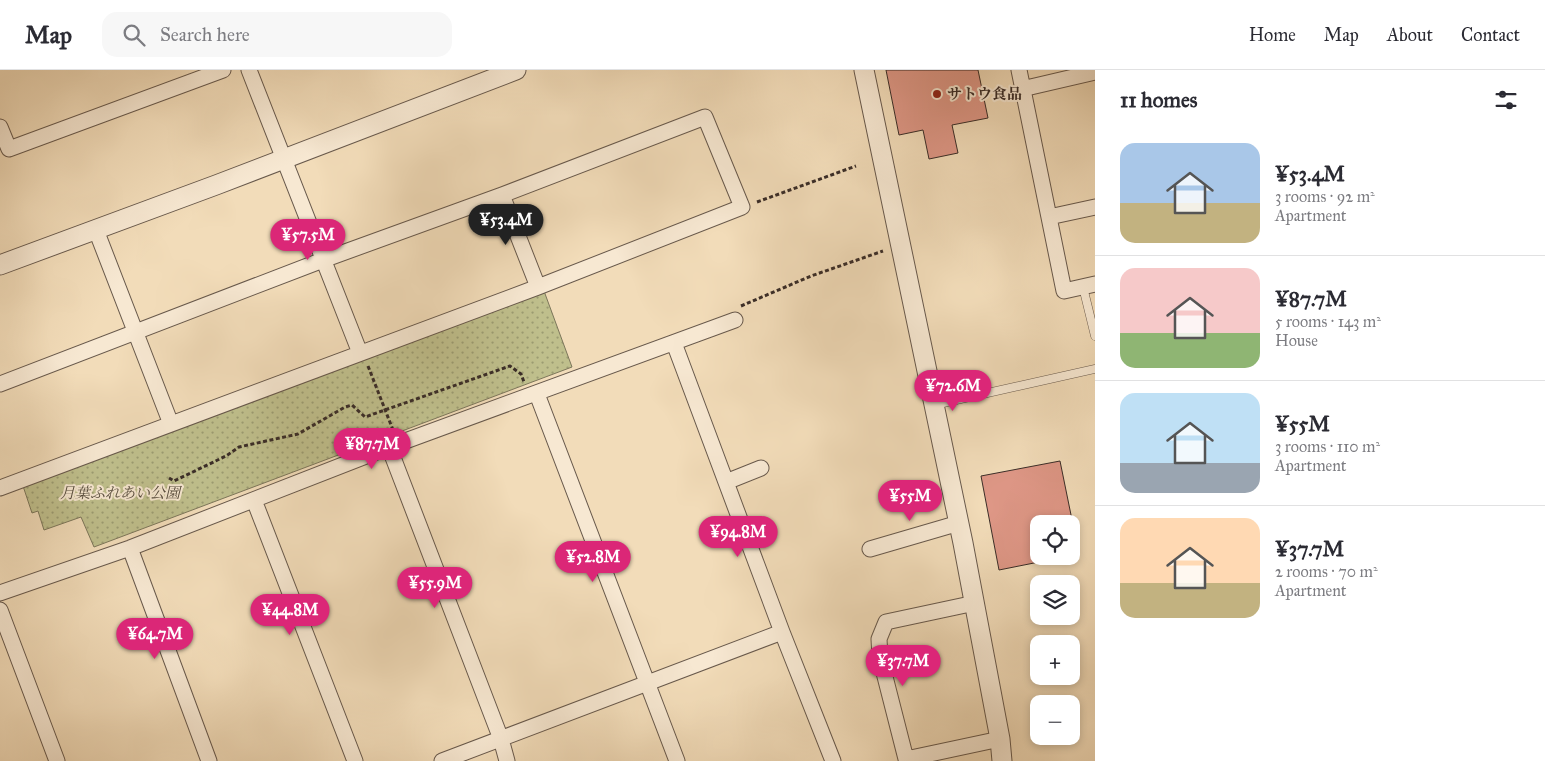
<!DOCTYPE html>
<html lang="en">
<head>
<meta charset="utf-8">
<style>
  :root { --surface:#fff; --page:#f7f7f7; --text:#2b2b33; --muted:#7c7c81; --line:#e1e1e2; --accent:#db2777 }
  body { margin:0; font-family:"IM FELL Great Primer","Noto Serif JP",serif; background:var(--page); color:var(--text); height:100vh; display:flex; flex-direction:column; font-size:19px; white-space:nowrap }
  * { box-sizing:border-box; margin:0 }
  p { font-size:16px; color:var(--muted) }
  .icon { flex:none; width:28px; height:28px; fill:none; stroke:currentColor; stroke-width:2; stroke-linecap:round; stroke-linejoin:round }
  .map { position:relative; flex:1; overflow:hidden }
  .panel { display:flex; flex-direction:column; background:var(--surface); width:450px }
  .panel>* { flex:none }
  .buttons { position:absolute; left:1030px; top:445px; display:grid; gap:10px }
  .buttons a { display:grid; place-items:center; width:50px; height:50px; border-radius:10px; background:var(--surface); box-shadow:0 2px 8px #0003; font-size:25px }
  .price { position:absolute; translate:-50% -42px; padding:0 11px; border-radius:18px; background:var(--accent); color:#fff; font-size:16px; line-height:32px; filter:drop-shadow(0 1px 2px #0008) }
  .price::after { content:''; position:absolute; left:50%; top:30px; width:15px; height:11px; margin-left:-8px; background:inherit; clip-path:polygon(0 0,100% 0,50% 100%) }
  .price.active { background:#222; color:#fff }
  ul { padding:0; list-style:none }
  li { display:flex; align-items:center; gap:15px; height:125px; padding:0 25px }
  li+li { border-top:1px solid var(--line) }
  li span { display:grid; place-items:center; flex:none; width:140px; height:100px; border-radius:15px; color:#555 }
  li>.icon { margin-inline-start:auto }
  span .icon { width:60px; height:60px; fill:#fffc; stroke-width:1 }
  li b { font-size:21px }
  h2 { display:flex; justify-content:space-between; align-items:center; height:60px; padding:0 25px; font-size:21px }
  header { display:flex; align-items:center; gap:30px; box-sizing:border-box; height:70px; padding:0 25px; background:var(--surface); border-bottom:1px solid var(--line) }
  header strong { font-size:24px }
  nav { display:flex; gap:28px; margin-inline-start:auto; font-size:18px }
  .search { width:350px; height:45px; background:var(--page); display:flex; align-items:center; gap:12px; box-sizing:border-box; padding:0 18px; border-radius:15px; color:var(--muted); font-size:19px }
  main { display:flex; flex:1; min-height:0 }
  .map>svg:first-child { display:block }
</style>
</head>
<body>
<header>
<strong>Map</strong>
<div class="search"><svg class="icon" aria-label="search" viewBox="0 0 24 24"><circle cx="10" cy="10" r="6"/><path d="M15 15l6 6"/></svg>Search here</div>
<nav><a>Home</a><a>Map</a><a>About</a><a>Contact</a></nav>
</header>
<main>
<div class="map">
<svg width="1095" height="691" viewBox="0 0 1095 691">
  <defs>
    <pattern id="green-dots" width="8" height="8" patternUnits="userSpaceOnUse" patternTransform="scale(1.25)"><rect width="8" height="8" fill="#bfbf8c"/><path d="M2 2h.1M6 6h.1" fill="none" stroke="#9c9c72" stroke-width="1.8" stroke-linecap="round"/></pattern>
  </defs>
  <rect width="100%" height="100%" fill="#f2dcb9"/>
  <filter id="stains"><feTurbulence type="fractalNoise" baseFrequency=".004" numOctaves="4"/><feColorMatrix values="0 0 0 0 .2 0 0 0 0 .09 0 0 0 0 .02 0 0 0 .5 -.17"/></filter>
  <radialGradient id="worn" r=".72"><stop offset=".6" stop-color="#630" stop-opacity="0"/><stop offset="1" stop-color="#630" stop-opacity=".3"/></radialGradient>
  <!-- green -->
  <path fill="url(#green-dots)" stroke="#7c765a" d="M544,221L572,297L94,477L81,447L44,460L38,441L32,443L23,416Z"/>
  <!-- building -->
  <path fill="#de9786" stroke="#3a2d28" d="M886,0H978L988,48L952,55L958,83L929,89L923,60L899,65Z
    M1060,391L1079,484L1071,486V454H1039V486H1069L999,500L981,406Z"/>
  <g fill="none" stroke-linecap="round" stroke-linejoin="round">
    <!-- service casing -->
    <g stroke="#68594c" stroke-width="9">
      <path id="service" d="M1083,217L1095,266
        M934,335L1095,299"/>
    </g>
    <!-- minor casing -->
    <g stroke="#68594c" stroke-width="17">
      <path id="minor" d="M249,0L360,283
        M1019,0L1064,221L1095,214
        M1022,19L1095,2
        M0,57L9,79L223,0
        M502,125L538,217
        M1049,147L1095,137
        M96,160L171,354
        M674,273L782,562L833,691
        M0,314L323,190L502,125L705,47L742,137L538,217L0,418
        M537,324L677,691
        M389,377L501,669L507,691
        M726,412L761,398
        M254,430L355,691
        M130,478L209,691
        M870,479L959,453
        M0,523L130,478L389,377L735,250
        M975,533L886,552L879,569L880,587L906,689L1000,669
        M0,540L57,691
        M442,691L782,562"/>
    </g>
    <!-- tertiary casing -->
    <g stroke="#68594c" stroke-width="21">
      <path id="tertiary" d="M864,0L963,473L1000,669L1002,691
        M0,195L216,115L516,0"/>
    </g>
    <!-- path -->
    <path stroke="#3a2d28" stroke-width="3" stroke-dasharray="4 2.5" stroke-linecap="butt" d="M757,132L856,96
      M741,236L811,206L883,181
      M368,296L393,360
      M169,408L174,411L226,386L239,377L298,364L345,337L352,335L365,347L510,296L521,304L524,312"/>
    <!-- service -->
    <use href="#service" stroke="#f7e8d2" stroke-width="8"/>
    <!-- minor -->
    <use href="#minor" stroke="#f7e8d2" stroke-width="15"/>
    <!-- tertiary -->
    <use href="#tertiary" stroke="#f7e8d2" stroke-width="19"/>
  </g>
  <!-- markers -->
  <circle fill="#8f2418" stroke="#f7e8d2" stroke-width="2" cx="937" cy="24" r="5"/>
  <g text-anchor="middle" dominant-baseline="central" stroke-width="4" stroke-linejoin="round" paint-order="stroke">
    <!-- poi labels -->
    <g font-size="15" font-weight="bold" fill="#3a2d28" stroke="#f7e8d2" text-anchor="start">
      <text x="947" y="24">サトウ食品</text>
    </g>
    <!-- park labels -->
    <g font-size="15" font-style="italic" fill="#554a3c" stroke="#f7e8d2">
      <text x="120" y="423">月葉ふれあい公園</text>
    </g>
  </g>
  <rect width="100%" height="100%" filter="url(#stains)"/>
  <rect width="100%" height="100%" fill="url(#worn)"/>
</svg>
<div class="buttons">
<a><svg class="icon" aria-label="locate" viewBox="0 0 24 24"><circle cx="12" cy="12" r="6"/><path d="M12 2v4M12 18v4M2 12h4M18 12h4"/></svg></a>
<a><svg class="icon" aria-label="layers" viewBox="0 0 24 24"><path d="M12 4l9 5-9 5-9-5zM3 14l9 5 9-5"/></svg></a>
<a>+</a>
<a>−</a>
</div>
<b class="price active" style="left:506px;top:176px">¥53.4M</b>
<b class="price" style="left:308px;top:191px">¥57.5M</b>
<b class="price" style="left:953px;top:342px">¥72.6M</b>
<b class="price" style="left:372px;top:400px">¥87.7M</b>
<b class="price" style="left:910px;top:452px">¥55M</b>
<b class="price" style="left:738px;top:488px">¥94.8M</b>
<b class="price" style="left:593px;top:513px">¥52.8M</b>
<b class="price" style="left:435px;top:539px">¥55.9M</b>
<b class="price" style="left:290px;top:566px">¥44.8M</b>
<b class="price" style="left:155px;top:590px">¥64.7M</b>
<b class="price" style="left:903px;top:617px">¥37.7M</b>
</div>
<section class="panel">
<h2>11 homes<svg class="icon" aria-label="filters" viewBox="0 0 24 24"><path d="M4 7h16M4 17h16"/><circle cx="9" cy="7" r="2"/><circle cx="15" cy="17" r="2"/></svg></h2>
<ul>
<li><span style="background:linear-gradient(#a9c7e8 60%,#c2b280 0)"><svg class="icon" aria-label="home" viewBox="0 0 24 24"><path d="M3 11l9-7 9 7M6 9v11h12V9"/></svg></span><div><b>¥53.4M</b><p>3 rooms · 92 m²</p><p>Apartment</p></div></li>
<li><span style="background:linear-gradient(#f6c9c9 65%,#8fb573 0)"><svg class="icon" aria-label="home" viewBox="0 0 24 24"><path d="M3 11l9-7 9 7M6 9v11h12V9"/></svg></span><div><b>¥87.7M</b><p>5 rooms · 143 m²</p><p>House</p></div></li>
<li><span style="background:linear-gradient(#bfe0f5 70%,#9aa5b1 0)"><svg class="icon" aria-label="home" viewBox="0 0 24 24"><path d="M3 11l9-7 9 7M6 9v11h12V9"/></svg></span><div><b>¥55M</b><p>3 rooms · 110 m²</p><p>Apartment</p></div></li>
<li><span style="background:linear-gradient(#ffd9b3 65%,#c2b280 0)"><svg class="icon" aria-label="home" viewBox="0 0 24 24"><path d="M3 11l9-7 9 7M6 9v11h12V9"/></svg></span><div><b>¥37.7M</b><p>2 rooms · 70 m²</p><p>Apartment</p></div></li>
</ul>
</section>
</main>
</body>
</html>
